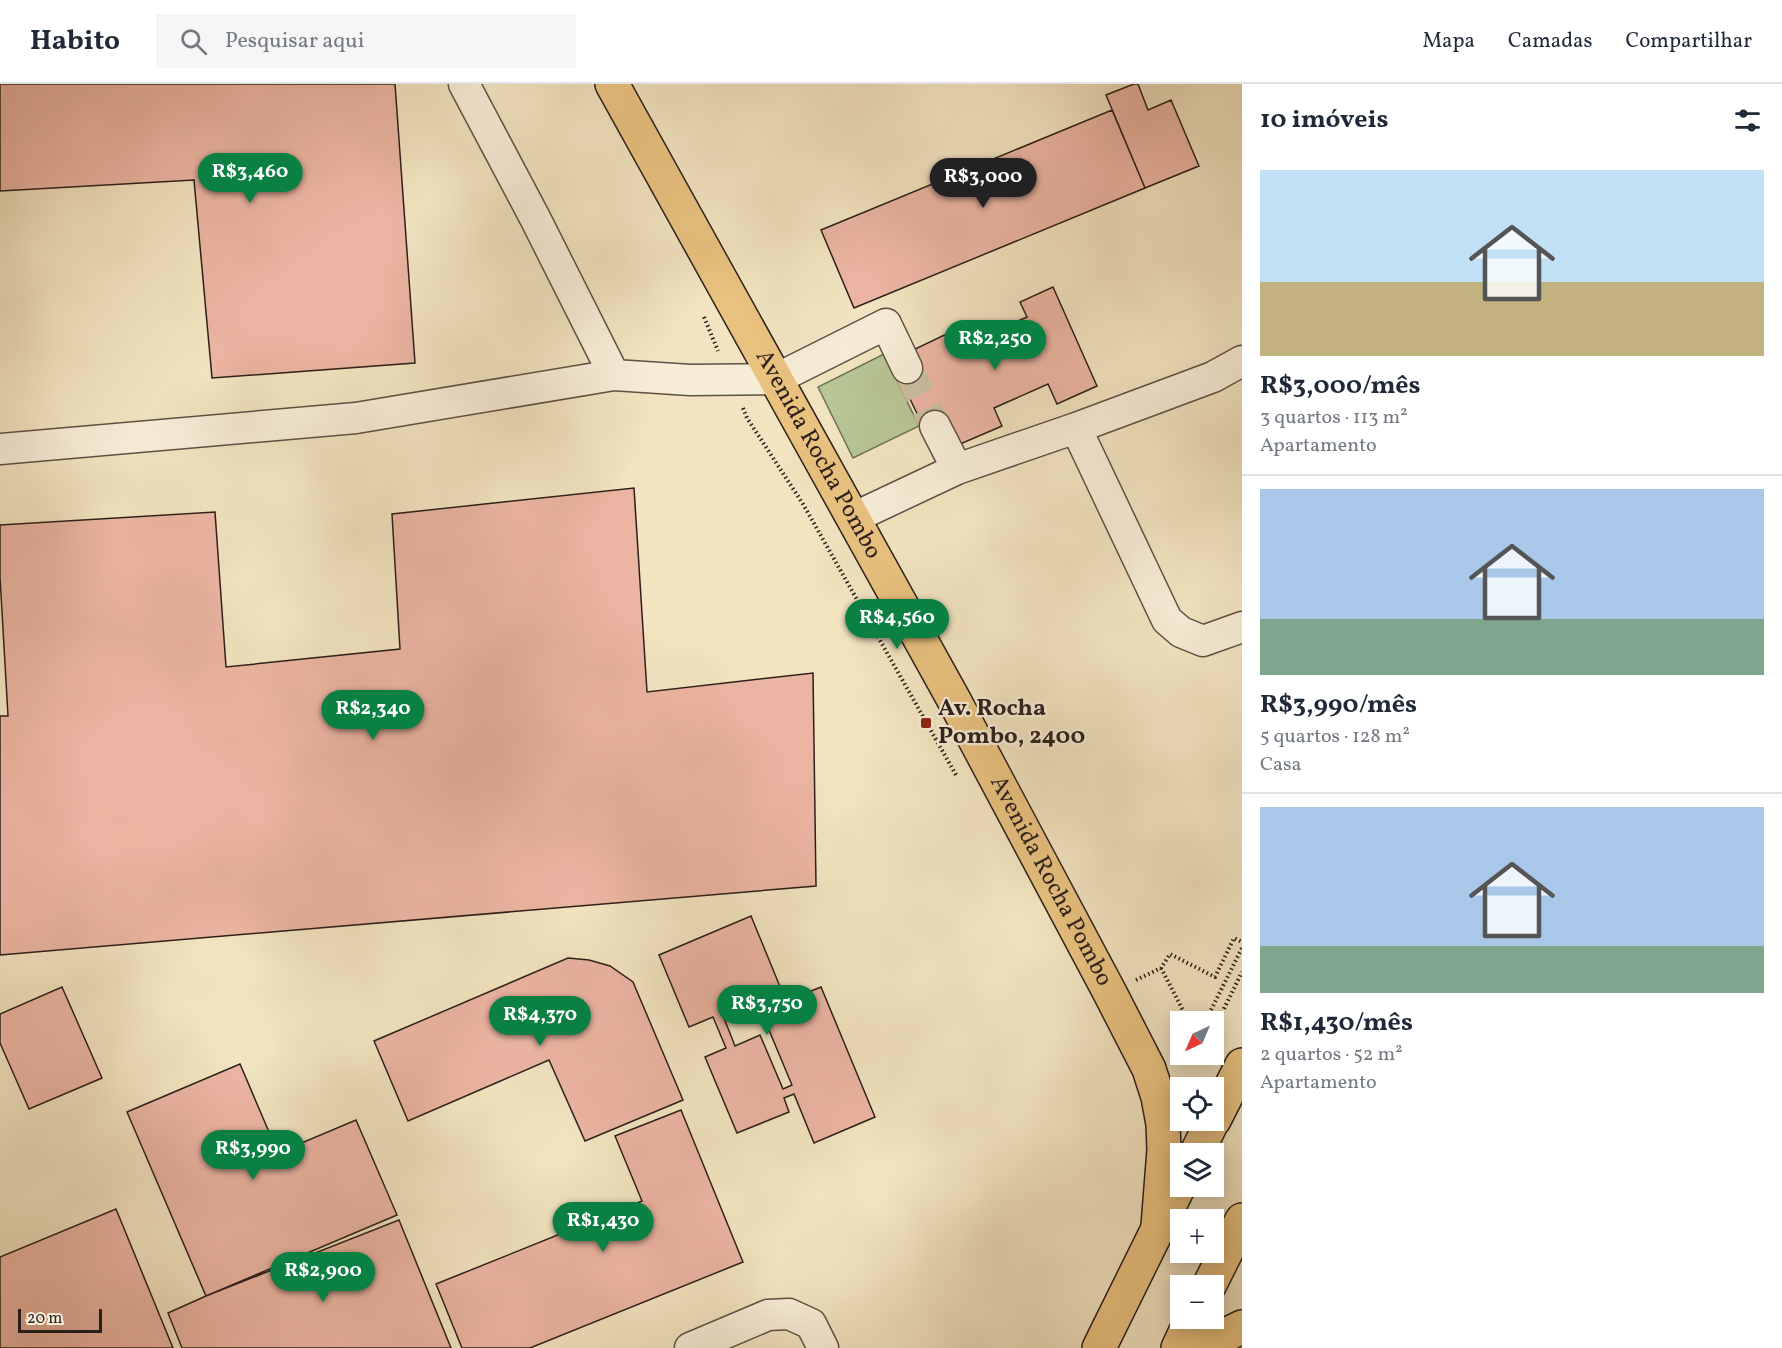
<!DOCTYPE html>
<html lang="pt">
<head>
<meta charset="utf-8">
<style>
  :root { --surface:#fff; --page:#f6f6f7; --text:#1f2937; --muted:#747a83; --line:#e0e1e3; --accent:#0b8043 }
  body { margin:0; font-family:Vollkorn,serif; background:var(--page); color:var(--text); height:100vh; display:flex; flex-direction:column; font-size:22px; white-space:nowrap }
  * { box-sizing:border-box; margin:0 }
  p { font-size:20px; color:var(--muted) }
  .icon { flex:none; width:33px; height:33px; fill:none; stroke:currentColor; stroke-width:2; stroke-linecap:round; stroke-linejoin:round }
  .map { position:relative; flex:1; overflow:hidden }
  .details { display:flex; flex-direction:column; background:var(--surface); width:540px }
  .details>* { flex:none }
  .needle { width:39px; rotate:224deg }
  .tools { position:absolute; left:1170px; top:927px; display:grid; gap:12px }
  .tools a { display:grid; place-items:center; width:54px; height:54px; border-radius:0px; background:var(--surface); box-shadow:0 3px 15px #0003; font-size:30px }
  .scale { position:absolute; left:18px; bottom:15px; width:84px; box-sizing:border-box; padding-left:6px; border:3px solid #2b1f1a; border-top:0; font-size:16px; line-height:21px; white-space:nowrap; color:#2b1f1a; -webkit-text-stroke:4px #f7edd7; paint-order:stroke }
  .price { position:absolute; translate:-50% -51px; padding:0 14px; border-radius:21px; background:var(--accent); color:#fff; font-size:20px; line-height:39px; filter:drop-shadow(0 2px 3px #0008) }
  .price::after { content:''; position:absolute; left:50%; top:36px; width:18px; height:14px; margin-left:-9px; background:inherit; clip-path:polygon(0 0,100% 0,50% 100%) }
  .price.current { background:#222; color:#fff }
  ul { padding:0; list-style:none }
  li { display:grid; align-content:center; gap:12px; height:318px; padding:0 18px }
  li+li { border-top:2px solid var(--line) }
  li span { display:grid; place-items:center; height:186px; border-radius:0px; color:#555 }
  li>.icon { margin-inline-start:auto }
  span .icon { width:108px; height:108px; fill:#fffc; stroke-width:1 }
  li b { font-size:26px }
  h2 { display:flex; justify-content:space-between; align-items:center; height:72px; padding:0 18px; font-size:26px }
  header { display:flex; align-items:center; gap:36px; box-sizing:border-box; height:84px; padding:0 30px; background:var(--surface); border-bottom:2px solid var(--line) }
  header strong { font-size:28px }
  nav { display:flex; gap:33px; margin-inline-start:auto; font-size:21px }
  .search { width:420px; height:54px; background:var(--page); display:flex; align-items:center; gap:15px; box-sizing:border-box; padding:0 21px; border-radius:0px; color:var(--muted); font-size:22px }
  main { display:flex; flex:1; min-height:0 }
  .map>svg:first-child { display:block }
</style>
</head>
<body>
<header>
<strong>Habito</strong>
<div class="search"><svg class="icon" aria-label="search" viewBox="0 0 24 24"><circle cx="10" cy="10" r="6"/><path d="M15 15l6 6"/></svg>Pesquisar aqui</div>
<nav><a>Mapa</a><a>Camadas</a><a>Compartilhar</a></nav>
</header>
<main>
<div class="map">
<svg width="1242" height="1264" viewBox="0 0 1242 1264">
  <rect width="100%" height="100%" fill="#f2e4c1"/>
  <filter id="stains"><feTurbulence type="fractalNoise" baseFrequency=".00333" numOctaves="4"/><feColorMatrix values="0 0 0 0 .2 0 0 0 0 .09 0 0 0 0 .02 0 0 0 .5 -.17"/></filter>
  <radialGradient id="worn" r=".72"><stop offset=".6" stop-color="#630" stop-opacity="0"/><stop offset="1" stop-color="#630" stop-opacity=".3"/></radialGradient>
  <!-- green -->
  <path fill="#b8c595" stroke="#727258" stroke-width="1.5" d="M884,270L919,342L853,374L818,303Z"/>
  <!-- building -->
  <path fill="#ecb5a3" stroke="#2b1f1a" stroke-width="1.5" d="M0,0H395L415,279L212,294L194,96L0,107Z
    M1134,0H1138L1148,26L1171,16L1199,82L1145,104L1106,11Z
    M1112,26L1145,104L854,224L821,146Z
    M1053,203L1097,302L1057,320L1048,300L994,324L1002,342L958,361L925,346L898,290L911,267L961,243L968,259L1027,233L1020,218Z
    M634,404L647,608L813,589L816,802L0,871V632H8L0,493V441L215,428L226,583L400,565L392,430Z
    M751,832L781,905L722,929L735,962L760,951L783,1005L792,1001L761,927L821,903L875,1033L814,1059L794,1010L784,1014L789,1028L737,1049L705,973L726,964L713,933L689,943L659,871Z
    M568,874L589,876L610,882L633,898L683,1016L585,1057L549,976L408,1037L374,957Z
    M62,903L102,994L29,1025L0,959V930Z
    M240,980L278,1069L356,1036L397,1131L206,1212L127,1028Z
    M681,1026L743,1178L530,1264H462L436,1200L642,1117L615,1052Z
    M116,1125L173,1264H0V1173Z
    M399,1136L451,1264H182L168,1229L206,1212Z"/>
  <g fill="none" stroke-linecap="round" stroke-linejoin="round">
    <!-- minor-tunnel -->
    <path stroke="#cabda0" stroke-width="30" stroke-dasharray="30 15" stroke-linecap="butt" d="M907,284L935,342"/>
    <!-- minor casing -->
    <g stroke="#5d5044" stroke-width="33">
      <path id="minor" d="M464,0L535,134L614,291
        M1076,344L1167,536L1181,548L1203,557L1242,543
        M0,365L356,334L614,291L690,296L776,295L886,240L907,284
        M957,385L1076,344L1213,293L1242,277
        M853,434L957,385L935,342
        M690,1264L768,1231L789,1230L811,1240L823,1264"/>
    </g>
    <!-- major casing -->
    <g stroke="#2b1f1a" stroke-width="36">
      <g id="major">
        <path id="s1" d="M612,0L954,616L1110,909L1149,985L1158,1013L1163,1040L1164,1066L1158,1142"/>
        <path d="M1205,1264L1213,1257L1242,1243"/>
      </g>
    </g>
    <!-- highway casing -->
    <g stroke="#2b1f1a" stroke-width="36">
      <path id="highway" d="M1214,1036L1242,981
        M1196,1070L1213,1036
        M1209,1202L1242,1136
        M1099,1264L1180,1100
        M1178,1264L1192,1234"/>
    </g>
    <!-- path -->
    <path stroke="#2b1f1a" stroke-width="4" stroke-dasharray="1.5 3" stroke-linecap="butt" d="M704,233L718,267
      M743,324L747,334L803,420L956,691
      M1161,884L1189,938
      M1136,896L1161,884L1170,870L1215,893L1234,854L1242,858
      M1205,938L1242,864
      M1214,945L1242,888
      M1214,950L1221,954"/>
    <!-- minor -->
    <use href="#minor" stroke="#f7edd7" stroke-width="30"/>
    <!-- major -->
    <use href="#major" stroke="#e9c280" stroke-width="33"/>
    <!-- highway -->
    <use href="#highway" stroke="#e9c280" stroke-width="33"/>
  </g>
  <!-- markers -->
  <rect fill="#8f2418" stroke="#f7edd7" stroke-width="2" x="920" y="633" width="12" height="12" rx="3"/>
  <g text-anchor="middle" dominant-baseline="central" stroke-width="4.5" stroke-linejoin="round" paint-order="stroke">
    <!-- street labels -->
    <g font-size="24" fill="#2b1f1a" stroke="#f7edd7">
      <text stroke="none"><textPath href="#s1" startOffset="424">Avenida Rocha Pombo</textPath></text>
      <text stroke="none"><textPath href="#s1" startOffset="910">Avenida Rocha Pombo</textPath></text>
    </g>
    <!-- poi labels -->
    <g font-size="24" font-weight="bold" fill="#2b1f1a" stroke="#f7edd7" text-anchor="start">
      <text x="938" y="625">Av. Rocha<tspan x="938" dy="28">Pombo, 2400</tspan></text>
    </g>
  </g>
  <rect width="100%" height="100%" filter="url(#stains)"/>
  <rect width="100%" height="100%" fill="url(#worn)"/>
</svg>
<div class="tools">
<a><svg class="needle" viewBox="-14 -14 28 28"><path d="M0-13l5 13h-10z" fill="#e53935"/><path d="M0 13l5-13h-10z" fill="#747a83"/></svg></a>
<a><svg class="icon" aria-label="locate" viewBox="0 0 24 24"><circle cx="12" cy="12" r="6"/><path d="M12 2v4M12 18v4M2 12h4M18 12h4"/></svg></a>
<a><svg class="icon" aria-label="layers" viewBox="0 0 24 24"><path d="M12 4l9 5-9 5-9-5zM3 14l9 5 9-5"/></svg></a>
<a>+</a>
<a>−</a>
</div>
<div class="scale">20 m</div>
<b class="price" style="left:250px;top:120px">R$3,460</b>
<b class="price current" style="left:983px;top:125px">R$3,000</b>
<b class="price" style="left:995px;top:287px">R$2,250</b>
<b class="price" style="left:897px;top:566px">R$4,560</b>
<b class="price" style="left:373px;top:657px">R$2,340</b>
<b class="price" style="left:767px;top:952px">R$3,750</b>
<b class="price" style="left:540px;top:963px">R$4,370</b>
<b class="price" style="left:253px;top:1097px">R$3,990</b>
<b class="price" style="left:603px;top:1169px">R$1,430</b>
<b class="price" style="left:323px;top:1219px">R$2,900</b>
</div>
<section class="details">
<h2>10 imóveis<svg class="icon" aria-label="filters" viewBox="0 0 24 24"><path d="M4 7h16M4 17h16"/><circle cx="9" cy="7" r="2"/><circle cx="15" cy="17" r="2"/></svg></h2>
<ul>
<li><span style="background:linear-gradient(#bfe0f5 60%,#c2b280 0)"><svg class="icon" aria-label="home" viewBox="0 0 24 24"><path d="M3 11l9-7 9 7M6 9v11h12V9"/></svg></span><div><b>R$3,000/mês</b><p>3 quartos · 113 m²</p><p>Apartamento</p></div></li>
<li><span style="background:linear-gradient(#a9c7e8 70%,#7fa58c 0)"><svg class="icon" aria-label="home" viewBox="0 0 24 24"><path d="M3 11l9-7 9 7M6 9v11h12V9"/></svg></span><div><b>R$3,990/mês</b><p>5 quartos · 128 m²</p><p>Casa</p></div></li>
<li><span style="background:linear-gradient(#a9c7e8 75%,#7fa58c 0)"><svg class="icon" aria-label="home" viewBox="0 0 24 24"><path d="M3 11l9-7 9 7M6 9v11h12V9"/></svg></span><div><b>R$1,430/mês</b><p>2 quartos · 52 m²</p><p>Apartamento</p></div></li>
</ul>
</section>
</main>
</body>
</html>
